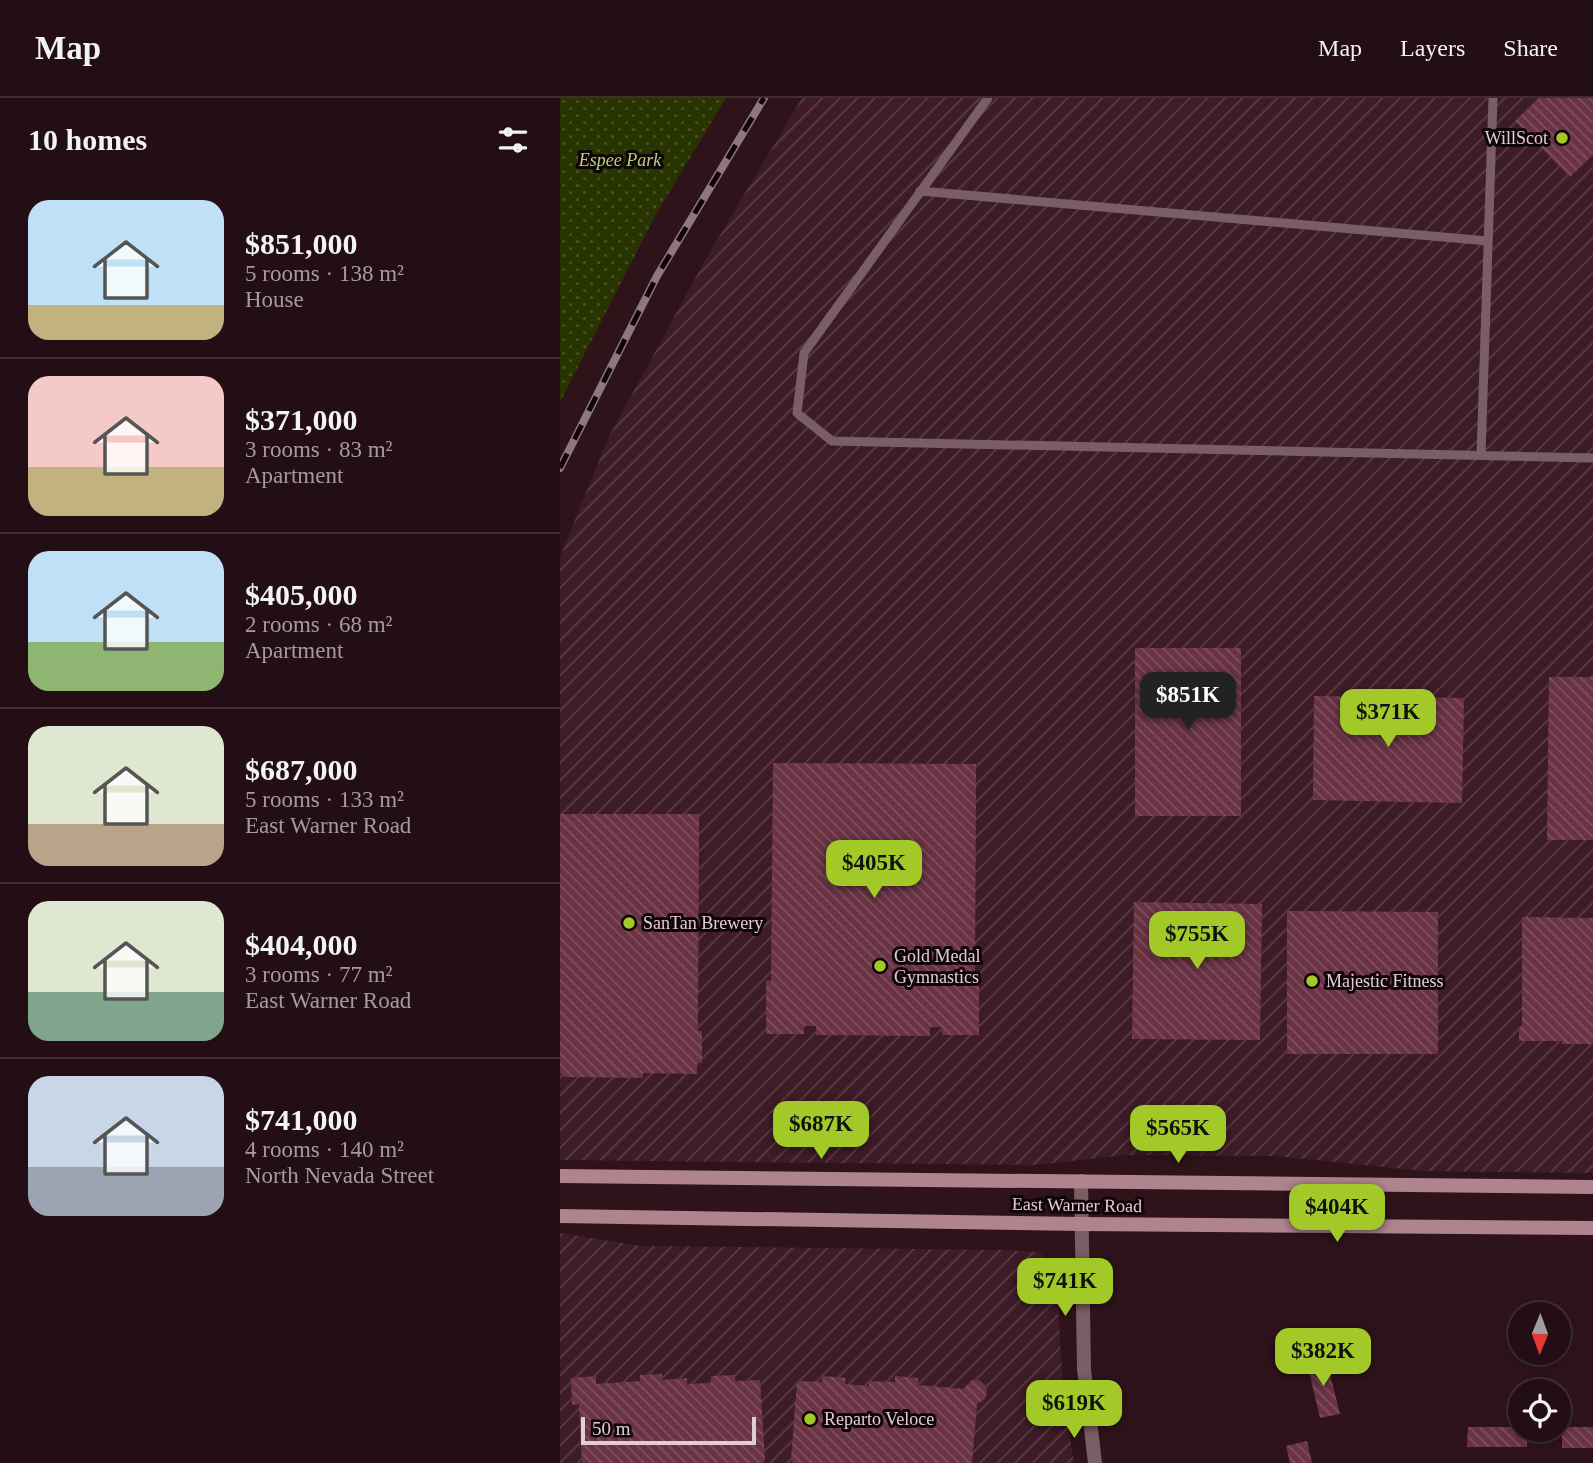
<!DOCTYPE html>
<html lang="en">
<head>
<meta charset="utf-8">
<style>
  :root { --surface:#220e14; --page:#2a171d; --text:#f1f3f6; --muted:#a29ca0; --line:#3f2e34; --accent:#a2c928 }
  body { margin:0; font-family:Georgia,serif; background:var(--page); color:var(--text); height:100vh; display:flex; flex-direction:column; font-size:26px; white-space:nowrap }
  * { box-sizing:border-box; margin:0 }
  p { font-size:23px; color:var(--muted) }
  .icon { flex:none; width:38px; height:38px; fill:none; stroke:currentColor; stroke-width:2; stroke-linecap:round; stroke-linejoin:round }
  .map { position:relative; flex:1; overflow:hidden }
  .drawer { display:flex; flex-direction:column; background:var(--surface); width:560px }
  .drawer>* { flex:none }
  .needle { width:46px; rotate:181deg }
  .controls { position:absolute; left:948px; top:1204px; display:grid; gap:14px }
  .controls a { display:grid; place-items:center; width:63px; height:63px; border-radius:50%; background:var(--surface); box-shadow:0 4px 10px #0003,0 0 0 2px var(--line); font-size:35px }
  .scale { position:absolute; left:21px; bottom:18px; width:175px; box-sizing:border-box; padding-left:7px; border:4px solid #e1ced2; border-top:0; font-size:19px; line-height:24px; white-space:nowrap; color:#e1ced2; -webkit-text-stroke:5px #0f0407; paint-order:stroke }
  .price { position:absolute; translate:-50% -60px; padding:0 16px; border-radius:14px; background:var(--accent); color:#111; font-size:23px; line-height:46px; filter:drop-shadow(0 2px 4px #0008) }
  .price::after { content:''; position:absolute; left:50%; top:42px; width:21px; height:16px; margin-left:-10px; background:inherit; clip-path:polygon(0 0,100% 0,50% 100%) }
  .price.active { background:#222; color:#fff }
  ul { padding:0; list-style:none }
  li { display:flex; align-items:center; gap:21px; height:175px; padding:0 28px }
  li+li { border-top:2px solid var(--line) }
  li span { display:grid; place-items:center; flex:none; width:196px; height:140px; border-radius:21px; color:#555 }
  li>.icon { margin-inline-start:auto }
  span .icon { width:84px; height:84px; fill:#fffc; stroke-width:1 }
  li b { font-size:30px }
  h2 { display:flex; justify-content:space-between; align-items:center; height:84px; padding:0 28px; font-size:30px }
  header { display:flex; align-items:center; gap:42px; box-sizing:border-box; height:98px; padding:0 35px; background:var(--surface); border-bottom:2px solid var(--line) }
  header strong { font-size:33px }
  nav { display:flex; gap:38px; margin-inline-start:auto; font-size:24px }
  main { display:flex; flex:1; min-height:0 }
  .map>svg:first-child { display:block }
</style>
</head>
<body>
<header>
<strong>Map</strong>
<nav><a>Map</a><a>Layers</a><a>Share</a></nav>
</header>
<main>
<section class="drawer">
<h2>10 homes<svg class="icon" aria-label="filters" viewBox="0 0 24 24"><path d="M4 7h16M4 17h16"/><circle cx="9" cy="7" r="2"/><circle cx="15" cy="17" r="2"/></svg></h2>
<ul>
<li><span style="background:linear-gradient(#bfe0f5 75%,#c2b280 0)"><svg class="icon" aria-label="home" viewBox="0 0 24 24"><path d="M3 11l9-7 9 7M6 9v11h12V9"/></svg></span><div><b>$851,000</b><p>5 rooms · 138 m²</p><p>House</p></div></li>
<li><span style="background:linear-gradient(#f6c9c9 65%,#c2b280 0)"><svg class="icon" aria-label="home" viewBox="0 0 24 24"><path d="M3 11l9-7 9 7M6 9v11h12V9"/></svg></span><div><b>$371,000</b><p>3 rooms · 83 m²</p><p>Apartment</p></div></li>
<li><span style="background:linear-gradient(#bfe0f5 65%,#8fb573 0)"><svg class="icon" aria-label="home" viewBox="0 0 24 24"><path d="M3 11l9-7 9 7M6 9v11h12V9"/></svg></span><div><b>$405,000</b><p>2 rooms · 68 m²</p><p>Apartment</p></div></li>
<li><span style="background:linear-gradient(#dfe7d0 70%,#b9a48a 0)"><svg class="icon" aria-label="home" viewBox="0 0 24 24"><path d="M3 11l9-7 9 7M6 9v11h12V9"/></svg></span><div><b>$687,000</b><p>5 rooms · 133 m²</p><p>East Warner Road</p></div></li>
<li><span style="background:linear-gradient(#dfe7d0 65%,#7fa58c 0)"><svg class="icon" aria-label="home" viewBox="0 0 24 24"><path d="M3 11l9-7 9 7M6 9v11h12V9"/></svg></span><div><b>$404,000</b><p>3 rooms · 77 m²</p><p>East Warner Road</p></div></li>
<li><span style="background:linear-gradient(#c9d6e8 65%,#9aa5b1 0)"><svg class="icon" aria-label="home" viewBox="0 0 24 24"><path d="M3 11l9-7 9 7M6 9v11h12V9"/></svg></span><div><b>$741,000</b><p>4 rooms · 140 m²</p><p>North Nevada Street</p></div></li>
</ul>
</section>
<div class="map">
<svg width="1033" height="1365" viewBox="0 0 1033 1365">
  <defs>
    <pattern id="industrial-furrows" width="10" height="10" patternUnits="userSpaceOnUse" patternTransform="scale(1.75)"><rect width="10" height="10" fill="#3e1c27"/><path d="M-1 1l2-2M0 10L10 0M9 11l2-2" fill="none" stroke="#5a3c45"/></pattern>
    <pattern id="grass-dots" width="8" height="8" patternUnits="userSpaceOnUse" patternTransform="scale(1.75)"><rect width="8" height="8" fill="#293500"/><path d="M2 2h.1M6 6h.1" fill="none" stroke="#485124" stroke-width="1.8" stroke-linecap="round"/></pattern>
    <pattern id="building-back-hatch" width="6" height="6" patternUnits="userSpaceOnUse" patternTransform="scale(1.75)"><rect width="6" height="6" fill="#6a3344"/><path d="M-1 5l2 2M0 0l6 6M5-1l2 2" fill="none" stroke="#7f4f5e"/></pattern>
  </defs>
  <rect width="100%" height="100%" fill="#2e131b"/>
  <!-- industrial -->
  <path fill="url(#industrial-furrows)" d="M242,0H1033V1075L862,1073L716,1058L565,1057L475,1067L0,1062V459L49,338L147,159Z
    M0,1135L81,1148L444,1152L479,1154L492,1166L497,1181L503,1298L514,1365H0Z"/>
  <!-- grass -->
  <path fill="url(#grass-dots)" d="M0,0H166L95,118L0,304Z"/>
  <!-- building -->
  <path fill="url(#building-back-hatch)" d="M979,0H1033V57L1010,79L955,23Z
    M575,550H681V718H575Z
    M989,579H1033V742H987Z
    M754,598L904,600L902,705L753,702Z
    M213,665L416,666L415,885H419V937H382V929H370V938L256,937V928H244V936H206V882L211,883Z
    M0,716H139L138,933H142V965H137V976L83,975V980L5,979L0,975Z
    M574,804L702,806L700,942L572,941Z
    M727,813L878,814V956H727Z
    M962,819L1033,820V946H1002V943H959V929H962Z
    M766,1260L780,1316L760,1320L747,1265Z
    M102,1276V1282L127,1280V1286L151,1285V1278L175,1277V1283L200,1282L205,1362L202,1365H22L19,1306L12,1307L11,1280L36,1278V1286L80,1283V1277Z
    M263,1278L286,1280L285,1286L309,1288V1283L335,1284V1278L358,1280V1287L403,1291L412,1282H419L425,1287L427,1293L425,1301L417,1306L412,1365H234L231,1362L237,1283L262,1284Z
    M908,1329H961V1332H967V1349H907Z
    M1002,1329H1033V1350H1002Z
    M747,1343L752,1365H730L726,1348Z"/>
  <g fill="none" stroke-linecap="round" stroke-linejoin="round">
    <!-- service -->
    <path stroke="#7a5e65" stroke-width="9" d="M428,0L244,255L237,315L272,343L1033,360
      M360,93L928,143
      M921,357L933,0"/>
    <!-- tertiary -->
    <path stroke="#7a5e65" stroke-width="14" d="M521,1083L524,1271L535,1365"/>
    <!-- secondary -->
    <path stroke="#af848e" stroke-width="14" d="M0,1078L1033,1089
      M0,1118L521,1126L1033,1130"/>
    <!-- rail casing -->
    <g stroke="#8e777d" stroke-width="8">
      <path id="rail" d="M0,370L97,178L204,0"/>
    </g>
    <!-- rail -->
    <use href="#rail" stroke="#0f0407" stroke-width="5" stroke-dasharray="16" stroke-linecap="butt"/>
  </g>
  <!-- markers -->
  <g fill="#a2c928" stroke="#0f0407" stroke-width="2.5">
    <circle cx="1002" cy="40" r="7"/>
    <circle cx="69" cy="825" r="7"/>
    <circle cx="320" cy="868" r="7"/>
    <circle cx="752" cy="883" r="7"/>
    <circle cx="250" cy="1321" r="7"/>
  </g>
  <g text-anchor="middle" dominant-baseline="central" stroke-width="6" stroke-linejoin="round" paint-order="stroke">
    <!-- poi labels -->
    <g font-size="18" fill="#e1ced2" stroke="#0f0407" text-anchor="start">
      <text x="988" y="40" text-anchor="end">WillScot</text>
      <text x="83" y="825">SanTan Brewery</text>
      <text x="334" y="858">Gold Medal<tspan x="334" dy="21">Gymnastics</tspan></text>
      <text x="766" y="883">Majestic Fitness</text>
      <text x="264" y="1321">Reparto Veloce</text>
    </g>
    <!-- park labels -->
    <g font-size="18" font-style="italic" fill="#b8d280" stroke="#0f0407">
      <text x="60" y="62">Espee Park</text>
    </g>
    <!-- street labels -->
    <g font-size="18" fill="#e1ced2" stroke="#0f0407">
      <text transform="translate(517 1107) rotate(1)">East Warner Road</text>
    </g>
  </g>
</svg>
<div class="controls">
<a><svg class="needle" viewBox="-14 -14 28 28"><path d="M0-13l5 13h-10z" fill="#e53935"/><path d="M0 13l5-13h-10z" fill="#a29ca0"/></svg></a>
<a><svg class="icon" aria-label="locate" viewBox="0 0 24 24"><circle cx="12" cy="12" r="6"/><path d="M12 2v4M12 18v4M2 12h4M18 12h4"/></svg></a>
</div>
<div class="scale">50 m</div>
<b class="price active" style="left:628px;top:634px">$851K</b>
<b class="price" style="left:828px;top:651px">$371K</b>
<b class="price" style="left:314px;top:802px">$405K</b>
<b class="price" style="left:637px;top:873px">$755K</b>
<b class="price" style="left:261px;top:1063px">$687K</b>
<b class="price" style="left:618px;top:1067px">$565K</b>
<b class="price" style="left:777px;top:1146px">$404K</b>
<b class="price" style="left:505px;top:1220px">$741K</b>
<b class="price" style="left:763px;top:1290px">$382K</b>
<b class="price" style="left:514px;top:1342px">$619K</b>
</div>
</main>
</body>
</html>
